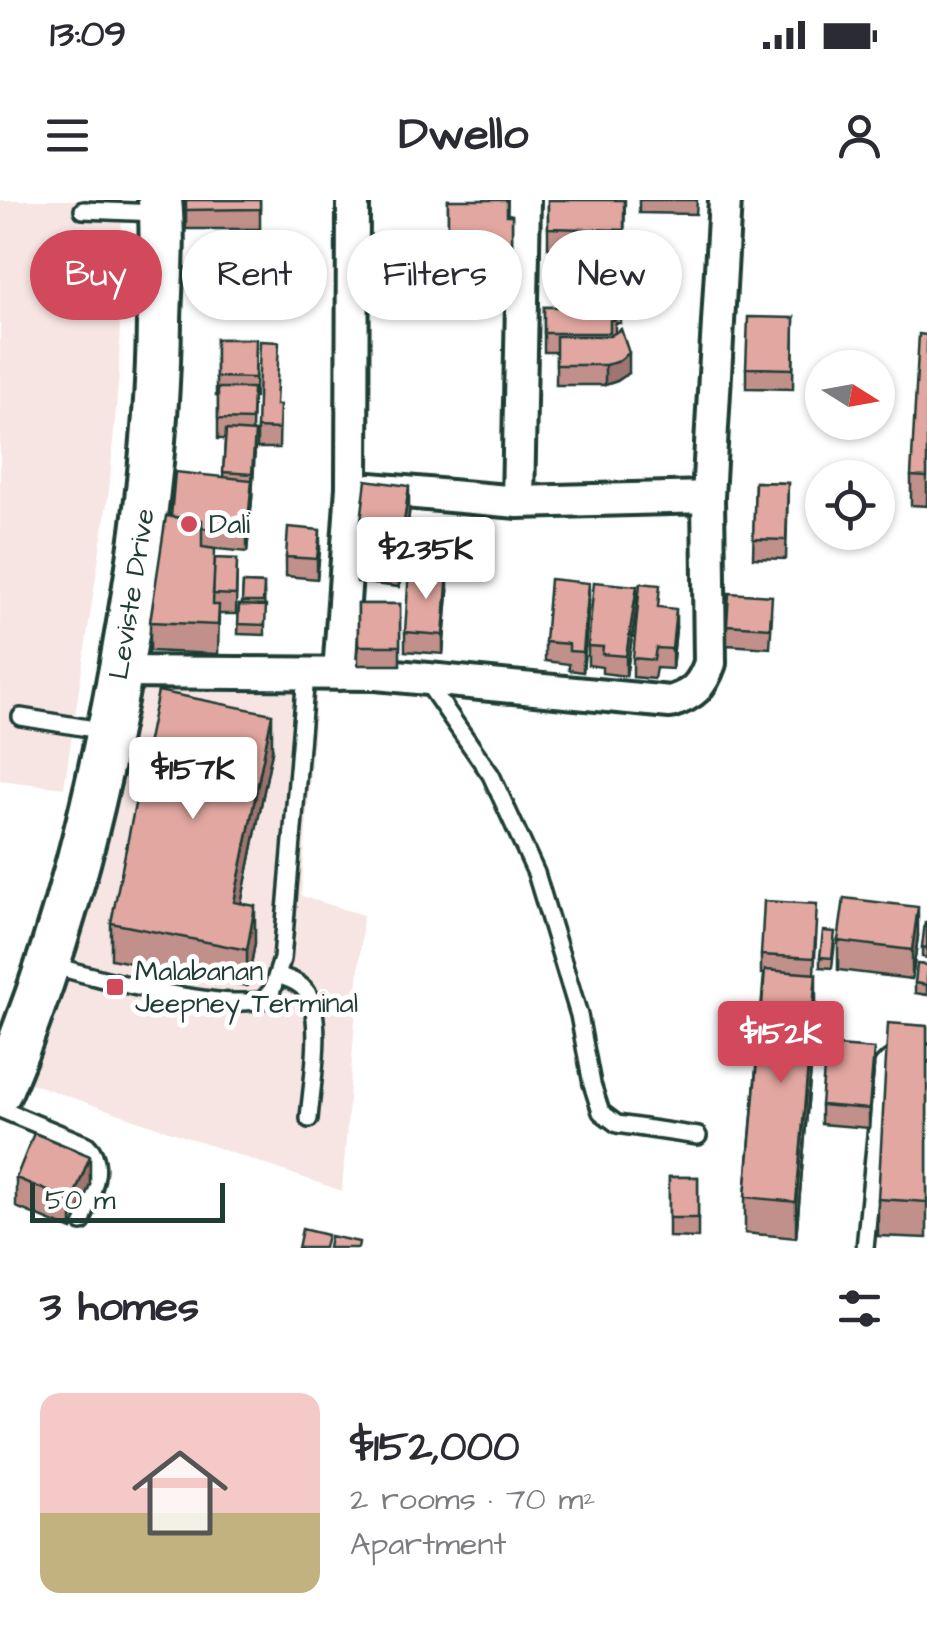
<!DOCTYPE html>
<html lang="en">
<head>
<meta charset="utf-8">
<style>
  :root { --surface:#fff; --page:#f2f2f3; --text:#2b2b33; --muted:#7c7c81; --line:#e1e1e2; --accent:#d1495b }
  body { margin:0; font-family:"Architects Daughter",sans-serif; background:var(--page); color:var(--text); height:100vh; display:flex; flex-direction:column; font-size:38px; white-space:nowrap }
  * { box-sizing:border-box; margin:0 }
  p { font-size:32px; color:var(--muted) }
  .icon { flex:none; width:55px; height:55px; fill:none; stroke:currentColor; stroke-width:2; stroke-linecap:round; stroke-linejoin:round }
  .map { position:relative; height:1048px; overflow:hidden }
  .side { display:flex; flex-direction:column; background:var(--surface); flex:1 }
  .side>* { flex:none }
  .hud { position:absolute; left:30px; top:30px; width:868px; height:90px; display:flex; gap:20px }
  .needle { width:65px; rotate:101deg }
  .controls { position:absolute; left:805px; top:150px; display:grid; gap:20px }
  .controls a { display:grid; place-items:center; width:90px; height:90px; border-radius:50%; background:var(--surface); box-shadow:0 2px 8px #0004; font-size:50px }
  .scale { position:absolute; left:30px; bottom:25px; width:195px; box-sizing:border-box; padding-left:10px; border:5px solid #1f3d34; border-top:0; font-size:28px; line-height:35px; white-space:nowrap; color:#1f3d34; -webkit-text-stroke:8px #fff; paint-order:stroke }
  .price { position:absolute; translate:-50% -85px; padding:0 22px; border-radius:10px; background:#fff; color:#222; font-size:32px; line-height:65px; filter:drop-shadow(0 2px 5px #0008) }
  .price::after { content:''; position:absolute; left:50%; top:60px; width:30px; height:22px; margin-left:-15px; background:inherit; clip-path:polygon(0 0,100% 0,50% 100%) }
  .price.active { background:var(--accent); color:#fff }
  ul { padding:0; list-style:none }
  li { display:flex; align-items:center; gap:30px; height:250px; padding:0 40px }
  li+li { border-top:2px solid var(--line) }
  li span { display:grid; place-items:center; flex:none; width:280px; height:200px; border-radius:20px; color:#555 }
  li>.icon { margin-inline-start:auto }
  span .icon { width:120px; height:120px; fill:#fffc; stroke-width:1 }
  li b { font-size:42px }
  h2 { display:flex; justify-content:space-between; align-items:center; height:120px; padding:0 40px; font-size:42px }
  .tag { padding:0 35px; border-radius:45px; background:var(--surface); box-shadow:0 2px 8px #0004; font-size:35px; line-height:90px }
  .tag.active { background:var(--accent); color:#fff }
  .status { display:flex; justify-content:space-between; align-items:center; height:70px; padding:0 50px; background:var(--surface); direction:ltr }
  .status svg { height:28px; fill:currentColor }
  header { display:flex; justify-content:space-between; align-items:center; height:130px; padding:0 40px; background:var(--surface); font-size:45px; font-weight:700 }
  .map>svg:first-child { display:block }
</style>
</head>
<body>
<div class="status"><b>13:09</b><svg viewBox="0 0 49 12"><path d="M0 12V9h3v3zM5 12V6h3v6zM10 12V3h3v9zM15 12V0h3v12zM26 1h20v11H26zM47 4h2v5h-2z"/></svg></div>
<header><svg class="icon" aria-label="menu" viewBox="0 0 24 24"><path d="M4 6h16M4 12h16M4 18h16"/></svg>Dwello<svg class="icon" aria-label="person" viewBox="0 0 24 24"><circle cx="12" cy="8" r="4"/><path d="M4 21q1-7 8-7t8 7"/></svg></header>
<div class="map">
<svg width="927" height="1048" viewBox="0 0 927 1048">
  <rect width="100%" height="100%" fill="#fff"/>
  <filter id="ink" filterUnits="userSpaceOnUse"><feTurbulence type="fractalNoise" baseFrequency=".01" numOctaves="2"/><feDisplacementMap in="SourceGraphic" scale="20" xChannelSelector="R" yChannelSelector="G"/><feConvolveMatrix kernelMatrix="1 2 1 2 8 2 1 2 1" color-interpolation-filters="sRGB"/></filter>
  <g filter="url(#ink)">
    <!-- built -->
    <path fill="#f6e5e2" d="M0,0H122L119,173L109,290L64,588L0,580Z
      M136,488L317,490L301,696L363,715L342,991L30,883Z"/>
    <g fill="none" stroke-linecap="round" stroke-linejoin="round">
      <!-- service casing -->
      <g stroke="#1f3d34" stroke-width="22">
        <path id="service" d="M83,10L157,13
          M426,481L491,575L536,673L579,815L592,884L601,912L617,924L698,936
          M21,517L94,529
          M52,765C99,779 219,810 263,800L272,790L282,759L306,475
          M278,775C288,779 299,782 306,791C325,814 311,890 309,919
          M0,909L87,945C108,965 89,997 82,1022
          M865,1048L883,865C896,849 908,851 927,853"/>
      </g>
      <!-- minor casing -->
      <g stroke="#1f3d34" stroke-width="38">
        <path id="minor" d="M371,289L518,302L708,297
          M518,302L524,0
          M121,472L376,474L670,502C693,495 702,486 710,463L708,297L725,0
          M339,474L352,287L353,0"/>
      </g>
      <!-- secondary casing -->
      <g stroke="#1f3d34" stroke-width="50">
        <path id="secondary" d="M0,891C64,742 102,583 129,423C146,324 158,223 159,121C160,81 164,40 160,0"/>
      </g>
      <!-- service -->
      <use href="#service" stroke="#fff" stroke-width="15"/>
      <!-- minor -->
      <use href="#minor" stroke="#fff" stroke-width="30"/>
      <!-- secondary -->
      <use href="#secondary" stroke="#fff" stroke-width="42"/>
    </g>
    <!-- wall -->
    <path fill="#c2908a" stroke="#1f3d34" stroke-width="2.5" d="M186,0H260V29H186Z
      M448,0L512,15V65H448Z
      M548,0H625L624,49L548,48Z
      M639,0H697L696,14L639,13Z
      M620,86L621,123H615V132L629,173L617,181L605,185H556V152H544V107H580Z
      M794,118L793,189L746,188V168Z
      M927,135V306L911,305V276Z
      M216,139H256L255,197H253L252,231L255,251L252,299L247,352L208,348L215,359H237L236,414H219L218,454L150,451V422L171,317L223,277L225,239H218V196H216Z
      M277,205H280L279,248H257V228Z
      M755,282L788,283L786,359L753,358Z
      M409,314L399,387L357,382V354Z
      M320,350L317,379L286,376V357Z
      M243,383L264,384L265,435L238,434L239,405H242Z
      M448,392L443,454L405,451V432Z
      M589,402L583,472L569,470V464L545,461V442Z
      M358,404H400V465H358Z
      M637,405L626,476L602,473V467L588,465V446Z
      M772,415L770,448L727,445V425Z
      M676,428L672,469L656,468L654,479L633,477V458Z
      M272,551L241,704L255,743L247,786L111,759V723Z
      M927,722V758L922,757V747Z
      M817,723L814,774L816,811L796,1038L745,1033V997L764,774H761V755Z
      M918,736L912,779L838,770V741Z
      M835,742L832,768L820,767V757Z
      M927,765V795L915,793V783Z
      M927,826V1038L878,1036V999Z
      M874,868L869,928L821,924V905Z
      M669,977H698V1038L669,1037Z
      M16,978L90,984L72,1030L16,1007Z"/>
    <!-- shaded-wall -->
    <path fill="#9e7570" stroke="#1f3d34" stroke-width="2.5" d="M629,153V173L617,181L605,185V165Z
      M255,232L252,299L247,352V332L252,282Z
      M409,286V314L399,387V359Z
      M320,330V350L317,379V359Z
      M448,372V392L443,454V435Z
      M589,383V402L583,472V452Z
      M637,386V405L626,476V456Z
      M676,409V428L672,469V449Z
      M272,514V551L234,739V702Z
      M255,706V743L247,786V750Z
      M918,707V736L912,779V750Z
      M816,774V811L796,1038V1002Z
      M874,849V868L869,928V909Z
      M90,956V984L72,1030V1001Z"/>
    <!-- building -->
    <path fill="#e1a7a0" stroke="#1f3d34" stroke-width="2.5" d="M186,0H260V9L186,10Z
      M448,0H507V15H512V45H448Z
      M548,0H624V30L548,28Z
      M580,86H620L621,103H615V120H610V133H544V107H580Z
      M748,117L794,118L793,169L746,168Z
      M621,129L629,153L617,162L605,165H556V136H610Z
      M919,134L927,135V277L911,276Z
      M216,139H256L255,178L216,177Z
      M260,141L279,142L276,205H280L279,229L257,228Z
      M218,188H253L252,220L218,219Z
      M226,230L255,232L252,274L223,272Z
      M175,272L252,280L247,332L202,328V320L171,317Z
      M366,280L409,286L399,359L357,354Z
      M755,282L788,283L786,340L753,339Z
      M166,316L202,320V347L215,349L213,405H219L218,425L150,422Z
      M288,327L320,330L317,359L286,357Z
      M215,358L237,359L236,395L213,394Z
      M409,370L448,372L443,435L405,432Z
      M550,379L589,383L583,452L569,451V444L545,442Z
      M594,382L637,386L626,456L602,454L603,447L588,446Z
      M243,383L264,384L263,402H242Z
      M640,383L660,385L658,407L676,409L672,449L656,448L654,460L633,458Z
      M729,393L772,396L770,428L727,425Z
      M358,404H400V446H358Z
      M239,405L266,406L265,425L238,424Z
      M158,491L272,514L234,702L255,706L247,750L111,723Z
      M844,698L918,707L912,750L838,741Z
      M764,701L817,704L814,758L761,755Z
      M925,722H927V748L922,747Z
      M823,731L835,732L832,758L820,757Z
      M917,764L927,765V785L915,783Z
      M765,770L816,774L796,1002L745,997Z
      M888,823L927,826V1002L878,999Z
      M826,845L874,849L869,909L821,905Z
      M34,933L90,956L72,1001L16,978Z
      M669,977H698V1018H669Z
      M302,1029L327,1035L324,1048H298Z
      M330,1036L359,1042L358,1048H328Z"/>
  </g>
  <!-- markers -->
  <g fill="#d1495b" stroke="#fff" stroke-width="4">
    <circle cx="189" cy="324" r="10"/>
    <rect x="105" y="777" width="20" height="20" rx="5"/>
  </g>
  <g text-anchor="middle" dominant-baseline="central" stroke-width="10" stroke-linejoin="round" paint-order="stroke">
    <!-- poi labels -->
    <g font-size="28" fill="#1f3d34" stroke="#fff" text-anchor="start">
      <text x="209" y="324">Dali</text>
      <text x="135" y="771">Malabanan<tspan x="135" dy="32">Jeepney Terminal</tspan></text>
    </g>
    <!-- street labels -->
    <g font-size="28" fill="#1f3d34" stroke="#fff">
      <text transform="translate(132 394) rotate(-81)">Leviste Drive</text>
    </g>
  </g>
</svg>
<div class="controls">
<a><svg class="needle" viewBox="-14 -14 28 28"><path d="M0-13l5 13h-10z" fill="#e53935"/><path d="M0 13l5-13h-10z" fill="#7c7c81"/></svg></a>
<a><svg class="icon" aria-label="locate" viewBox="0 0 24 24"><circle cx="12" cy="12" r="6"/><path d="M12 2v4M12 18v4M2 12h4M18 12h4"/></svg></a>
</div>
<div class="scale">50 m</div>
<b class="price" style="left:426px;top:402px">$235K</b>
<b class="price" style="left:193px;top:622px">$157K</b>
<b class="price active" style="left:781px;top:886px">$152K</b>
<div class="hud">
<a class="tag active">Buy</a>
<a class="tag">Rent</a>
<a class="tag">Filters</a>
<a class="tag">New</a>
</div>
</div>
<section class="side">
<h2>3 homes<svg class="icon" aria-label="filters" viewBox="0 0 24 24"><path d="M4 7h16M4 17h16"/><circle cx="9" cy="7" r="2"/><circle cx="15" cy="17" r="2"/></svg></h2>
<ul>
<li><span style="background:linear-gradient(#f6c9c9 60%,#c2b280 0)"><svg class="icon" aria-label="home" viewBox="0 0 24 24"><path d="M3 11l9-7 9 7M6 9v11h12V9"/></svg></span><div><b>$152,000</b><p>2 rooms · 70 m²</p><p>Apartment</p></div></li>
</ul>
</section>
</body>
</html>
